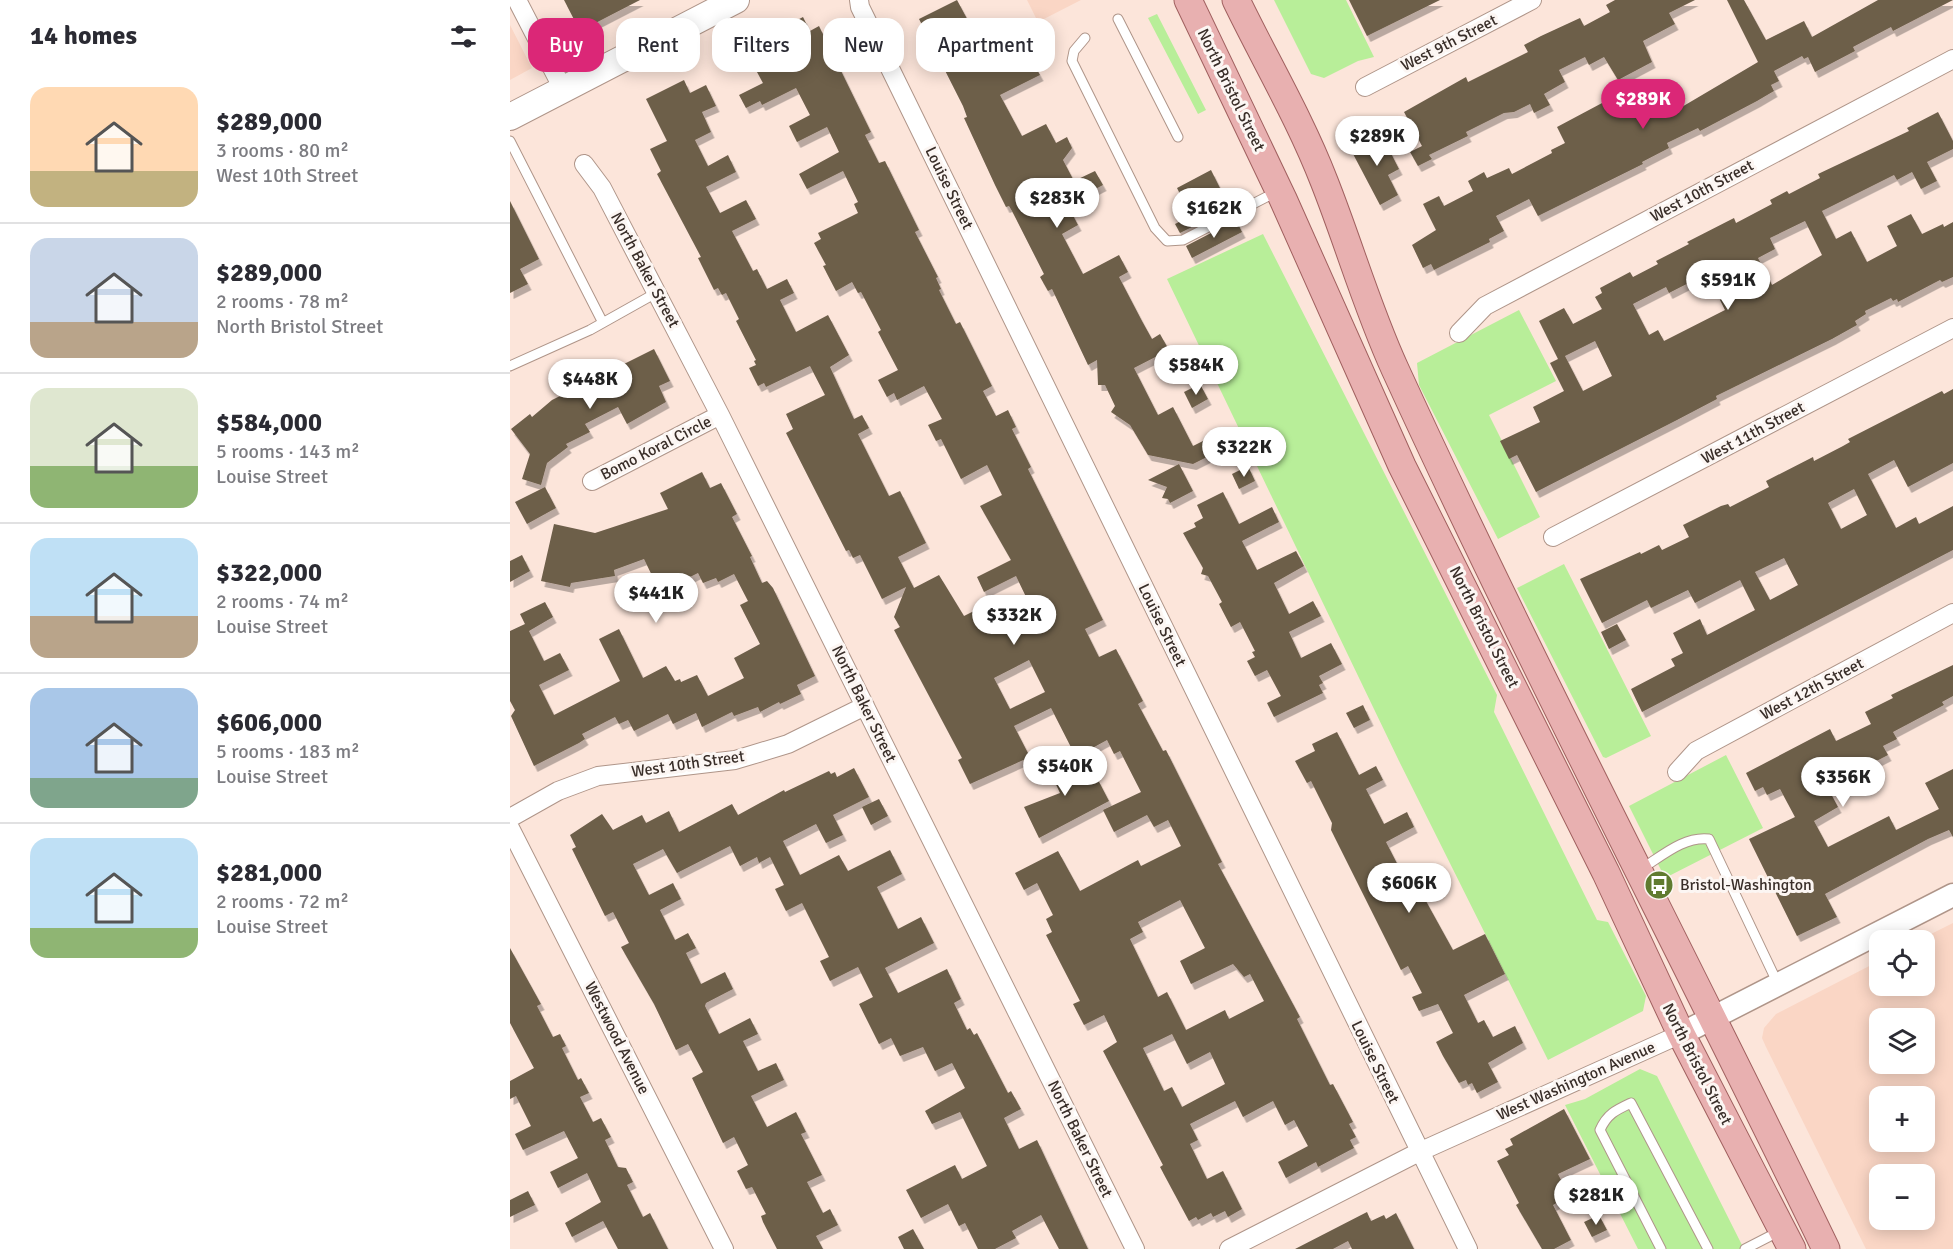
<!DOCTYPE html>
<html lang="en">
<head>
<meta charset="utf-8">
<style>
  :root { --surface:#fff; --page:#f7f7f7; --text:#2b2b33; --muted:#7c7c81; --line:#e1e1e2; --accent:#db2777 }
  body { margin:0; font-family:Signika,sans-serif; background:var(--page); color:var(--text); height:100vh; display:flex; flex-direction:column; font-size:22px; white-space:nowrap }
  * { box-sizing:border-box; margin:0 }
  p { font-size:20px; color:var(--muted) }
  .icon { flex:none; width:33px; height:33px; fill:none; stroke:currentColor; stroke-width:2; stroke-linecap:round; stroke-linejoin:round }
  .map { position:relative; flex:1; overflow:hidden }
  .side { display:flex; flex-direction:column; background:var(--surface); width:510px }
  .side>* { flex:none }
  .banner { position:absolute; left:18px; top:18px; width:570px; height:54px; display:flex; gap:12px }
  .buttons { position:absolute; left:1359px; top:930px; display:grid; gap:12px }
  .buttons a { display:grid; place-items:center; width:66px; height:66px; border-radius:12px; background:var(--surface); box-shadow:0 3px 15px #0003; font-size:30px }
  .price { position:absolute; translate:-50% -51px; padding:0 14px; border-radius:21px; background:#fff; color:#222; font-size:20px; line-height:39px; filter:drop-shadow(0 2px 3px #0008) }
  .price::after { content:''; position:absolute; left:50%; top:36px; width:18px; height:14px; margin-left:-9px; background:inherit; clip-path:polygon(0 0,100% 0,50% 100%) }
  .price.active { background:var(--accent); color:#fff }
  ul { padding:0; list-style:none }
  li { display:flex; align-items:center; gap:18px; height:150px; padding:0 30px }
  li+li { border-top:2px solid var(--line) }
  li span { display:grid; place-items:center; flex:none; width:168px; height:120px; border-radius:18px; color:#555 }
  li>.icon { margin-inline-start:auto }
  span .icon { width:72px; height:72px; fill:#fffc; stroke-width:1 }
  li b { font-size:26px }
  h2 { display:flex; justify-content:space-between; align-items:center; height:72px; padding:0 30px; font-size:26px }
  .tag { padding:0 21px; border-radius:18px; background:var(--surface); box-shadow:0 3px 15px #0003; font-size:21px; line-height:54px }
  .tag.active { background:var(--accent); color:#fff }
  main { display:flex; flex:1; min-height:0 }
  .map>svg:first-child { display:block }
</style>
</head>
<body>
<main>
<section class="side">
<h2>14 homes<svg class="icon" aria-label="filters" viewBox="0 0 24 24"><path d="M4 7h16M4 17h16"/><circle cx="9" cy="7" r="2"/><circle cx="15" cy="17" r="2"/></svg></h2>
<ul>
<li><span style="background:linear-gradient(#ffd9b3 70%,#c2b280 0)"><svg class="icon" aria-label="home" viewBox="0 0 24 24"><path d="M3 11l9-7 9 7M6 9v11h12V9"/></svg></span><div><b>$289,000</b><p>3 rooms · 80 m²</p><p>West 10th Street</p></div></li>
<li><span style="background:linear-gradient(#c9d6e8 70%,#b9a48a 0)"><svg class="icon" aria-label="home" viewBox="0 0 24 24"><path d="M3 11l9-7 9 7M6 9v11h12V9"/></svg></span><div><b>$289,000</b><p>2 rooms · 78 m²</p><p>North Bristol Street</p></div></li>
<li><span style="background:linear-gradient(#dfe7d0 65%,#8fb573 0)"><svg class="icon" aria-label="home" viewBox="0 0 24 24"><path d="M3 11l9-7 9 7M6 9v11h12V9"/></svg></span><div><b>$584,000</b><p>5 rooms · 143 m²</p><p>Louise Street</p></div></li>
<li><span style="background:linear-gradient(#bfe0f5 65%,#b9a48a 0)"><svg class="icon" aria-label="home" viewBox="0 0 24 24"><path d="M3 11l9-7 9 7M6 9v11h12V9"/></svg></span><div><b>$322,000</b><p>2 rooms · 74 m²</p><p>Louise Street</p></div></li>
<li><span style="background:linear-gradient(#a9c7e8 75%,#7fa58c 0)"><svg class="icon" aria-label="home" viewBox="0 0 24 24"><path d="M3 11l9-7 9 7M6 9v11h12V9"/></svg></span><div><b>$606,000</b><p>5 rooms · 183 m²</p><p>Louise Street</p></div></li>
<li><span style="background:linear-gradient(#bfe0f5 75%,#8fb573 0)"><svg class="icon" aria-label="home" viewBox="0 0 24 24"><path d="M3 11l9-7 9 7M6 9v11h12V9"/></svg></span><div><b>$281,000</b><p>2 rooms · 72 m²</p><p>Louise Street</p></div></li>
</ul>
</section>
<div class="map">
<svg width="1443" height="1249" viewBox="0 0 1443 1249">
  <defs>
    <filter id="shadow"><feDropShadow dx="3.5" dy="6" stdDeviation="0" flood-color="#0004"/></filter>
  </defs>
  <rect width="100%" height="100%" fill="#fce5da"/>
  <!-- built -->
  <path fill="#fad6c5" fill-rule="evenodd" d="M517,0H571L528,22Z
    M0,25L22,68L0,80Z
    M1443,923V1249H1356L1256,1047L1252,1038L1254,1028L1266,1014L1369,961L1370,986H1414V940H1409ZM1414,1018V1064H1370V1018ZM1370,1096H1414V1142H1370ZM1370,1174H1414V1220H1370Z"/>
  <!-- green -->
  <path fill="#b8ee99" d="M764,0H836L864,57L848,61L814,78L801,74Z
    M647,14L696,110L688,114L638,18Z
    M753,234L987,695L984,712L1087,920L1098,922L1136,996L1133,1011L1038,1060L889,761L657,279Z
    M1009,310L1046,381L979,415L1030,517L988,539L909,385L907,363Z
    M1054,564L1141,736L1096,758L1093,757L1007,588Z
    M1216,755L1253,828L1155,878L1119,806Z
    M1130,1069L1147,1076L1234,1249H1128L1055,1105L1075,1099Z"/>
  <!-- building -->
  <path fill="#6d5e4a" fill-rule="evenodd" filter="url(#shadow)" d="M54,0H130L70,31Z
    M447,0L462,28L475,22L498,68L520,57L530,75L490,95L512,136L536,124L546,143L557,137L562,148L553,160L564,181L585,171L593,185L557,204L568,225L552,234L573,274L609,255L618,272L609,277L632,321L642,339L650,334L659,350L624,368L648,415L663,407L683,446L701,437L709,451L683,464L638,455L620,425L601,412L605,406L595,385H588L587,360L578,365L542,289L538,291L530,277L534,274L502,211L499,206L496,207L485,185L454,118L457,117L453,106L409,19Z
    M839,0H930L857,36Z
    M1105,0H1185L1159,13L1165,24L1133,41L1142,62L1108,80L1094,57L1079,65L1075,57L1049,70L1055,82L1034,94L1040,105L1024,113L1020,104L1004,112L994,113L956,132L958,136L919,155L922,159L908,166L900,152L912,146L894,112L956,77L958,82L1018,52L1014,45L1031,36L1070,18L1074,26L1100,12L1096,5Z
    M1217,0H1234L1256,40L1294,21L1302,37L1368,0H1443L1383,31L1381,27L1343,47L1345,51L1305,72L1298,57L1294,59L1292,56L1264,71L1269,81L1261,85L1264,91L1247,101L1190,131L1188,128L1157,143L1159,148L1132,162L1133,164L1028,216L1019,199L986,216L994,231L979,239L980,242L924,270L921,264L913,268L902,245L926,230L913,204L929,196L934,206L963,191L958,181L974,172L977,178L999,168L1002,174L1042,153L1041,150L1055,143L1047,127L1109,94L1120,114L1157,95L1165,111L1248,62Z
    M293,17L300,31L309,26L361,132L355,135L369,163L375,161L409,230L405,232L428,277L426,278L431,289L429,290L446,324L450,322L482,386L473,391L486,416L498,410L506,427L502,429L521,467L518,469L593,620L575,629L589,657L606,649L633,701L628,704L653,751L656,750L712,862L708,864L790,1017L787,1019L820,1085L823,1084L843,1122L839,1124L846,1137L840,1140L844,1148L808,1167L806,1162L776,1178L768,1162L798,1146L784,1120L775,1125L763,1101L733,1117L725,1101L680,1124L688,1140L680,1144L697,1179L713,1171L732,1209L718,1217L715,1211L703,1217L701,1213L688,1220L686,1217L679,1221L650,1167L653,1165L593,1051L607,1042L594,1015L574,1025L563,1004L570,1001L536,935L542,932L536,919L543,915L527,883L514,890L505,873L548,851L570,891L628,860L631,866L671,846L658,820L644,827L637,815L604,832L593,810L631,792L610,751L604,754L597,740L566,757L541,708L504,726L520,757L460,784L448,760L452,758L384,630L390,627L384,617L396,587L372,599L350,555L343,558L339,550L336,551L276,433L283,429L276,414L315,395L300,366L256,387L254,383L248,386L239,368L246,365L244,361L246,360L226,321L229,319L216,293L212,295L208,288L204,290L188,258L191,257L147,174L151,171L140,149L157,141L136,99L174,80L180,93L196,85L206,106L192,112L201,132L185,140L198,166L218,155L226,172L196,187L210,213L236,200L246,219L222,231L243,271L247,269L257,289L277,279L284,293L270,300L286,332L318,315L339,355L320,367L344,419L352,415L359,428L348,434L379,496L390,491L416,543L388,557L404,588L429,575L454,616L470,608L477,623L518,601L506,576L474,592L467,577L501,560L470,506L492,495L477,465L451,479L431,439L426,441L418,425L432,419L414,386L387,400L384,393L377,397L368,380L388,370L368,332L371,330L351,292L348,293L342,282L326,291L313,266L316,265L304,243L311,239L308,233L348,213L344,204L348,202L333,171L297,189L289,174L329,152L317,127L287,142L279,126L300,115L286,88L252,105L250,101L236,108L229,95L253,83L234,48ZM519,660L535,692L500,709L484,678ZM670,900L695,948L670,961L681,984L723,964L734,977L740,974L754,1001L719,1019L715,1010L676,1030L657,992L648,997L620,939L633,932L628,922ZM662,1034L677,1064L700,1052L715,1084L672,1107L662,1087L654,1091L633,1048Z
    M1428,112L1443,141V149L1417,162L1427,181L1411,189L1402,172L1387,180L1384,175L1312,211L1326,239L1341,231L1357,262L1387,246L1377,226L1401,214L1412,234L1433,224L1434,227L1443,222V277L1432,282L1430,280L1388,302L1387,299L1383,301L1381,298L1355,311L1356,314L1345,321L1347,325L1322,339L1206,396L1207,399L1167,420L1026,492L1007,455L999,459L990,441L1030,422L1023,407L1054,391L1040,363L1048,359L1029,321L1054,308L1063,324L1092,309L1085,297L1092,293L1090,288L1120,272L1123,277L1148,264L1146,261L1179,244L1177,242L1224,218L1226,223L1262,204L1260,200L1277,191L1279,194L1310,178L1308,174L1399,131L1397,128ZM1295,221L1312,255L1262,285L1248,258L1265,249L1260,238ZM1216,264L1229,290L1210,300L1215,310L1154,341L1148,330L1139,335L1123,304L1156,287L1159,293ZM1085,341L1102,376L1073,391L1055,356Z
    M870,132L889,169L878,175L888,195L870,205L841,150Z
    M701,170L720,208L670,233L665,224L681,216L667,188Z
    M0,201L29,259L10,269L18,284L0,293Z
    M726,220L732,232L682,258L676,246Z
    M144,349L160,381L149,386L156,402L117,424L108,407L75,424L80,432L56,444L58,447L37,463L31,485L12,479L20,454L1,429L20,414L22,417L42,400Z
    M690,384L698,399L682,408L674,392Z
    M1443,389V463L1398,487L1384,460L1358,474L1386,528L1406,517L1409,524L1443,506V550L1132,712L1121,689L1165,666L1161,659L1173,653L1163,633L1190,619L1197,635L1245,610L1230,580L1185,603L1178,590L1141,608L1137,600L1092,623L1070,579L1130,552L1131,554L1149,545L1152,550L1179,537L1173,525L1211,506L1218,504L1220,507L1259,487L1256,481L1303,457L1304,461L1333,446L1340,442L1338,439L1432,391L1434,394ZM1344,489L1357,515L1331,529L1318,503ZM1274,558L1288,585L1260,600L1245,572Z
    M669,464L683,491L660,503L658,499L652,498L657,487L638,480Z
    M738,466L745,481L729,489L722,474Z
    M192,472L200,488L211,483L227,514L222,517L242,556L240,557L252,583L257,581L263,588L305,676L287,685L291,694L270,704L269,702L250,712L248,707L224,716L222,712L192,727L186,713L163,724L158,714L124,731L118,720L109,724L105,717L72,734L75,739L69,743L24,766L1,716L5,710L0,701V631L15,624L10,614L35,602L43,617L19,631L34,661L50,653L59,670L29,685L44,715L110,681L89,639L109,629L133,678L156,666L165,681L170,679L171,682L187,675L198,696L234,678L224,658L250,644L230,605L238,601L224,574L208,582L206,578L193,583L188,573L150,592L134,559L104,570L105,576L61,583L60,587L31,581L44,524L85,533L158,509L150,493Z
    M35,487L46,508L17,524L5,502Z
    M713,492L729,524L762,507L769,522L732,541L747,570L786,551L794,566L764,583L779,614L803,601L811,616L779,632L791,658L821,643L832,664L809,676L813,683L809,685L813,693L764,717L757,703L771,696L757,670L745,676L737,661L745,657L742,652L745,651L730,622L721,627L709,604L712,602L698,576L691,574L693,568L673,533L686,527L684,523L693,518L687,505Z
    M12,555L20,571L0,582V561Z
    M1107,624L1116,640L1099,649L1091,632Z
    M1443,665V696L1432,702L1434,705L1383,732L1387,739L1373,746L1378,755L1357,766L1354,759L1314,781L1328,807L1304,821L1318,847L1379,816L1386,830L1429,809L1415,783L1443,769V837L1439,830L1418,839L1315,894L1327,917L1287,936L1239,839L1285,817L1270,789L1257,795L1253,787L1245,791L1236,773L1320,729L1326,741L1361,724L1355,712L1383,698L1381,695Z
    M853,705L860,720L844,728L836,713Z
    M827,732L849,775L866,766L873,780L856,789L874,824L897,812L904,827L876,842L894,877L901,874L943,950L975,934L995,974L954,995L968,1023L974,1020L983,1037L1005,1026L1013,1043L978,1063L988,1082L967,1093L962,1083L958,1085L956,1080L949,1083L933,1056L926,1042L943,1033L928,1004L909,1011L902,997L912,993L898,966L891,970L821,830L822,823L801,781L797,783L785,761L805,751L802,744Z
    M556,748L574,785L587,778L599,801L529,838L514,807L550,793L534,759Z
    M344,768L359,797L323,815L333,835L316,843L306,824L273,841L290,875L329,855L338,871L380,850L392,874L367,887L388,929L411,917L424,943L375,968L388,993L437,969L451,999L444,1003L457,1030L460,1028L464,1035L467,1033L498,1093L501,1091L511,1109L494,1118L509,1149L527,1140L578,1249H549L531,1215L502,1231L506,1238L485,1249H468L455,1223L449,1226L438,1204L411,1218L396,1190L445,1165L452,1179L477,1166L450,1112L422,1124L415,1111L455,1088L442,1063L425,1071L413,1047L390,1056L381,1038L369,1044L349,1004L363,997L348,967L320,981L310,961L319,957L292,903L276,911L265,889L274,885L260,857L249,863L247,857L230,866L220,846L167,873L153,849L123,864L139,895L163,883L171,899L150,910L165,940L178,933L186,948L176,953L191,984L215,972L223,989L196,1003L195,1006L209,1034L240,1018L248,1034L233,1041L248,1071L266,1063L274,1080L241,1096L257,1127L286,1112L296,1132L291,1134L312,1175L297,1182L313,1213L320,1209L328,1225L306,1236L313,1249H267L253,1222L251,1216L256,1214L242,1187L236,1189L227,1171L238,1165L224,1137L213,1143L182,1078L193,1072L178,1044L166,1050L144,1004L111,947L119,943L103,912L95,916L62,849L66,847L60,835L92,814L103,830L132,815L136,823L159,811L169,832L222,804L228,815L274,790L275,792L319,771L321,774L325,772L327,777Z
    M369,799L378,816L361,825L352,807Z
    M0,948L31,1004L27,1006L43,1037L50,1034L56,1046L52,1048L68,1080L71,1078L79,1093L70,1097L83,1122L91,1118L101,1137L95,1140L108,1167L116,1168L123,1182L117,1185L133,1217L140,1213L158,1249H108L93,1221L62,1237L55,1223L91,1202L77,1173L48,1188L40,1172L68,1158L54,1131L13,1150L5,1134L21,1126L6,1096L0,1099V1081L24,1068L0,1023Z
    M1054,1109L1080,1159L1048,1174L1059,1196L1043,1205L1061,1240L1044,1249H1032L1006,1205L1009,1203L987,1161L999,1155L995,1149L1003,1145L1000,1139Z
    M18,1191L25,1205L0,1217V1200Z
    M857,1212L861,1221L874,1215L876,1219L886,1213L904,1249H842L838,1241L823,1249H785Z
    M1089,1215L1097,1230L1082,1237L1074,1222Z
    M403,1229L414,1249H394L388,1237Z"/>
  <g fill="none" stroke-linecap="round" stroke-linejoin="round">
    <!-- service casing -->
    <g stroke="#af9589" stroke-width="11">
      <path id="service" d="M608,19L668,137
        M575,38L564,51L562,61L645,228L657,241L673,240L766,192
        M0,141L92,321
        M0,366L80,330L146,293
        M1131,869C1152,856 1174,836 1199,839L1268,984
        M1151,1249L1090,1130C1097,1114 1106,1110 1121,1103L1198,1249
        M1235,1249L1270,1231"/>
    </g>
    <!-- minor casing -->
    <g stroke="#af9589" stroke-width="20">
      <path id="minor" d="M7,0L53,89
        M349,0L350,7L958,1249
        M855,87L1022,0
        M74,164L92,188L210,415L625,1249
        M949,333L975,306L1443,59
        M82,481L210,415
        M1043,537L1443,328
        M1167,772L1186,751L1443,613
        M0,818L48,791L88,776L225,760L278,744L355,706
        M0,828L214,1249
        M719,1249L909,1152L1171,1034"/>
    </g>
    <!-- tertiary casing -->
    <g stroke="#af9589" stroke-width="25">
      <path id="tertiary" d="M1171,1034L1443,895"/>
    </g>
    <!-- secondary casing -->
    <g stroke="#af9589" stroke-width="28">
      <path id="secondary" d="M0,117L226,0"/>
    </g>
    <!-- primary casing -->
    <g stroke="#a0605f" stroke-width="29">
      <path id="primary" d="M678,0L773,199L892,466L1096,873L1171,1034L1282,1249
        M726,0C755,60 790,119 814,181C839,244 857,308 885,369C1021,666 1174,955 1316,1249"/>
    </g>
    <!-- service -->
    <use href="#service" stroke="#fff" stroke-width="9"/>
    <!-- minor -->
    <use href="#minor" stroke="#fff" stroke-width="18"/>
    <!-- tertiary -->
    <use href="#tertiary" stroke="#fff" stroke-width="22"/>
    <!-- secondary -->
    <use href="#secondary" stroke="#fff" stroke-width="26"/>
    <!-- primary -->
    <use href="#primary" stroke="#e8b0b0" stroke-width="27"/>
  </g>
  <!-- icons -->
  <defs>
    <g id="bus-disc" transform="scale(1.5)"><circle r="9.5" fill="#607b2f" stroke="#fcf6f3"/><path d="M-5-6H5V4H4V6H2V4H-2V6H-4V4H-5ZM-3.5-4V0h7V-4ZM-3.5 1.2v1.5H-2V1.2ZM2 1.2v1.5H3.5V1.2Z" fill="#fff"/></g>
  </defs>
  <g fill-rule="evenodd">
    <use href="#bus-disc" x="1149" y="885"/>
  </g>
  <g text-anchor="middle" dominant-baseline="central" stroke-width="6" stroke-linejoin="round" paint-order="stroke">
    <!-- street labels -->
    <g font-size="16" fill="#392e29" stroke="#fcf6f3">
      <text transform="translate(939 43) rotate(-27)">West 9th Street</text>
      <text transform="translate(721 90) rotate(64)">North Bristol Street</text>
      <text transform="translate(439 188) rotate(64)">Louise Street</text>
      <text transform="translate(1192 191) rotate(-28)">West 10th Street</text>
      <text transform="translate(135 270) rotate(62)">North Baker Street</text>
      <text transform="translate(1243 433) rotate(-28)">West 11th Street</text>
      <text transform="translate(146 448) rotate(-27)">Bomo Koral Circle</text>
      <text transform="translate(652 625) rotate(64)">Louise Street</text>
      <text transform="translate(974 627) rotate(63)">North Bristol Street</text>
      <text transform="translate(1302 689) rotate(-28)">West 12th Street</text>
      <text transform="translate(354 704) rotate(64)">North Baker Street</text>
      <text transform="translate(178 764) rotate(-8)">West 10th Street</text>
      <text transform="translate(107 1038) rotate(63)">Westwood Avenue</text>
      <text transform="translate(865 1062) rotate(64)">Louise Street</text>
      <text transform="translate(1187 1064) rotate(63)">North Bristol Street</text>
      <text transform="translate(1066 1081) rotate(-24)">West Washington Avenue</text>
      <text transform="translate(570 1139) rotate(64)">North Baker Street</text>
    </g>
    <!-- poi labels -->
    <g font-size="16" fill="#392e29" stroke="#fcf6f3" text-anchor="start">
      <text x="1170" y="885">Bristol-Washington</text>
    </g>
  </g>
</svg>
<div class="buttons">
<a><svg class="icon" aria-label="locate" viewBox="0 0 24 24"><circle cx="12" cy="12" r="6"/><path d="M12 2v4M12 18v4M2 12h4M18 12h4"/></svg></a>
<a><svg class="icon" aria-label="layers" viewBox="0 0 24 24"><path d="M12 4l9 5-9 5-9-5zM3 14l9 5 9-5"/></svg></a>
<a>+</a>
<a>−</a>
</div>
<b class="price active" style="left:1133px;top:130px">$289K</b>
<b class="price" style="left:867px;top:167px">$289K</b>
<b class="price" style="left:547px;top:229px">$283K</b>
<b class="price" style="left:704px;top:239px">$162K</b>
<b class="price" style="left:1218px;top:311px">$591K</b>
<b class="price" style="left:686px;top:396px">$584K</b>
<b class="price" style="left:80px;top:410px">$448K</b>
<b class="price" style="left:734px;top:478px">$322K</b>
<b class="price" style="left:146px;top:624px">$441K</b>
<b class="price" style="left:504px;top:646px">$332K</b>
<b class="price" style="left:555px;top:797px">$540K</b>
<b class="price" style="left:1333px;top:808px">$356K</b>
<b class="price" style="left:899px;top:914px">$606K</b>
<b class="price" style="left:1086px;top:1226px">$281K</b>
<div class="banner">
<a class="tag active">Buy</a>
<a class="tag">Rent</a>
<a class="tag">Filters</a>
<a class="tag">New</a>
<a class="tag">Apartment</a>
</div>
</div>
</main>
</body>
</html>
